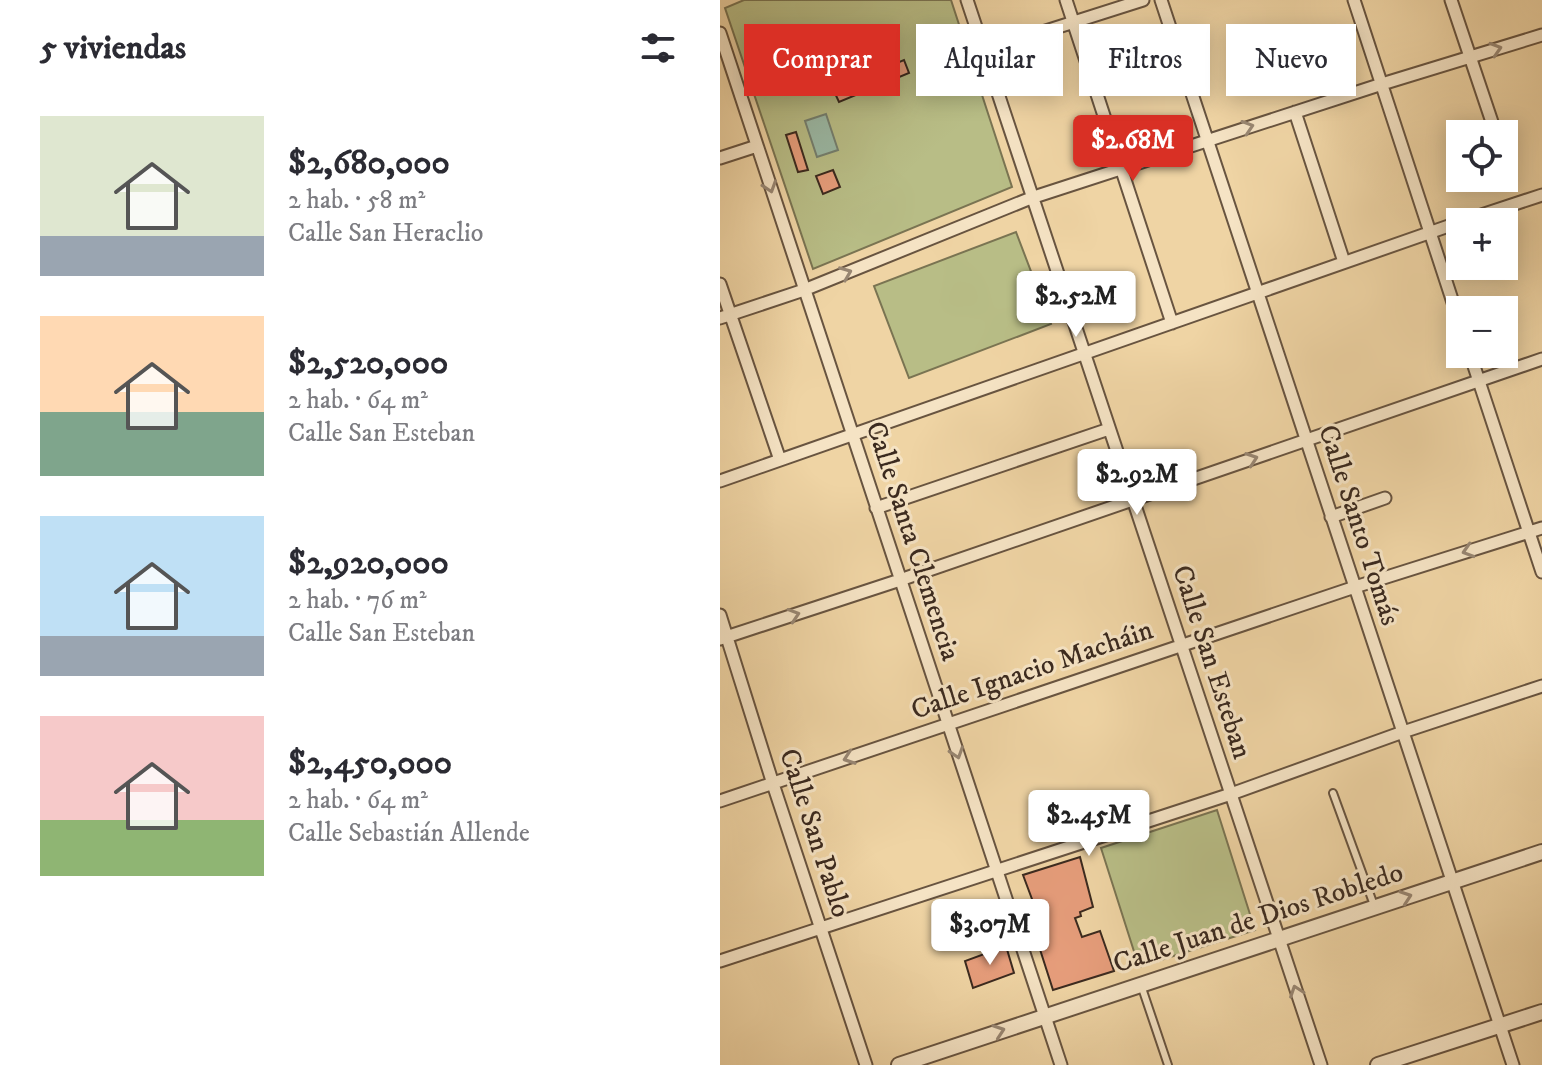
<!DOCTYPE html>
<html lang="es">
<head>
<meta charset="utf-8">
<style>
  :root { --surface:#fff; --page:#f2f2f3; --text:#2b2b33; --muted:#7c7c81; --accent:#d93025 }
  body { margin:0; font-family:"IM FELL DW Pica",serif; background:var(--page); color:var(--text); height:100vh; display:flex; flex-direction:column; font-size:30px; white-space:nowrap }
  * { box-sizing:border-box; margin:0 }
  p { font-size:26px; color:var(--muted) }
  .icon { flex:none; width:44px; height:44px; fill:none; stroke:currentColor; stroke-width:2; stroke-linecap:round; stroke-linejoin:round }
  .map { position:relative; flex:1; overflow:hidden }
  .side { display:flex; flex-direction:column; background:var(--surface); width:720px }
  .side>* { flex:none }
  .banner { position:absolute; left:24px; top:24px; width:678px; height:72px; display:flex; gap:16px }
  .buttons { position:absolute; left:726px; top:120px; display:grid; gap:16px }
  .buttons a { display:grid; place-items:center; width:72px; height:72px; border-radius:0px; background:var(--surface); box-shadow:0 4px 20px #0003; font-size:40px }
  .price { position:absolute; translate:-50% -68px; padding:0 18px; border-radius:8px; background:#fff; color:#222; font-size:26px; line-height:52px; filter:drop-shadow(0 2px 4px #0008) }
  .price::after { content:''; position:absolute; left:50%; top:48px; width:24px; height:18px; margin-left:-12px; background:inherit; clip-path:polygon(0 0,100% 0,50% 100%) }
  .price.active { background:var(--accent); color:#fff }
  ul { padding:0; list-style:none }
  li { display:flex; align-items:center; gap:24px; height:200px; padding:0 40px }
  li span { display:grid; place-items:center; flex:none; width:224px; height:160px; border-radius:0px; color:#555 }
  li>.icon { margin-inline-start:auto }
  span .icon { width:96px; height:96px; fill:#fffc; stroke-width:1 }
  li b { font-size:34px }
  h2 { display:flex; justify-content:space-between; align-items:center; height:96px; padding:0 40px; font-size:34px }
  .pill { padding:0 28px; border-radius:0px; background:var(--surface); box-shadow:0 4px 20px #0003; font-size:28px; line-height:72px }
  .pill.active { background:var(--accent); color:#fff }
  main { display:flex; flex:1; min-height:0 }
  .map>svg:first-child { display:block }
</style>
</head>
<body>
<main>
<section class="side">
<h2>5 viviendas<svg class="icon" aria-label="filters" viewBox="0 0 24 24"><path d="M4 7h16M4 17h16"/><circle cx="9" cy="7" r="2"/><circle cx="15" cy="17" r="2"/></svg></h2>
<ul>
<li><span style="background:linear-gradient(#dfe7d0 75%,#9aa5b1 0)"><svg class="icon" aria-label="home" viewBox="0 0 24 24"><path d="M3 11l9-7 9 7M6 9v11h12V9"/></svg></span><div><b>$2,680,000</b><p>2 hab. · 58 m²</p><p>Calle San Heraclio</p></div></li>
<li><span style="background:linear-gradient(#ffd9b3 60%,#7fa58c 0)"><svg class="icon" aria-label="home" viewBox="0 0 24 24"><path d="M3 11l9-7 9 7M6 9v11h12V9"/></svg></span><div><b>$2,520,000</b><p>2 hab. · 64 m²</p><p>Calle San Esteban</p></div></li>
<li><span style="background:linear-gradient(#bfe0f5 75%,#9aa5b1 0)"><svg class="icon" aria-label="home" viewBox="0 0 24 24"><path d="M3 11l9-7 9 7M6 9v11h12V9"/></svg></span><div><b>$2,920,000</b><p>2 hab. · 76 m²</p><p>Calle San Esteban</p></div></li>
<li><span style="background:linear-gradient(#f6c9c9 65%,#8fb573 0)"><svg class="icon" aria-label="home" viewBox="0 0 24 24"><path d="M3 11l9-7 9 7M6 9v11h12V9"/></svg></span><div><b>$2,450,000</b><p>2 hab. · 64 m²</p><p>Calle Sebastián Allende</p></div></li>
</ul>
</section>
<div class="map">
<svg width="822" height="1065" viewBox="0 0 822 1065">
  <rect width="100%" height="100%" fill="#efd4a4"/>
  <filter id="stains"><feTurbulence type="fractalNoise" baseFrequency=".0025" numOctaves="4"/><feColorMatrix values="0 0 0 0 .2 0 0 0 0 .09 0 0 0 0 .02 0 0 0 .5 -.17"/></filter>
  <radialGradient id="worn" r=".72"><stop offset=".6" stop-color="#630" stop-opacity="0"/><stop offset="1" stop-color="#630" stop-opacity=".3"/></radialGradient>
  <!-- green -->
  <path fill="#b8bd86" stroke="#7a7452" stroke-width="2" d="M24,0H231L292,187L93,269L5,8Z
    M296,232L331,324L189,378L154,286Z
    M497,810L535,930L419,967L381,848Z"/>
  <!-- water -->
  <path fill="#9ab8a4" stroke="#747f6f" stroke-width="2" d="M106,114L118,150L97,157L85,121Z"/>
  <!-- building -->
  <path fill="#e69d7b" stroke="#3b2a1f" stroke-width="2" d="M184,60L189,73L119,102L113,89Z
    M76,132L88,170L78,172L66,135Z
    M113,170L120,187L103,194L96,176Z
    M360,857L373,907L360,912L361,916L355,918L362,937L380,931L394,971L333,990L316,937L325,934L303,875Z
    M286,946L294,973L253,988L245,961Z"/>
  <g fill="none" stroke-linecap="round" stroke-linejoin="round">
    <!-- service casing -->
    <g stroke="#685440" stroke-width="10">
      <path id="service" d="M613,793L655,908
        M421,985L448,1065"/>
    </g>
    <!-- minor casing -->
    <g stroke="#685440" stroke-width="15">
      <path id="minor" d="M247,0L601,1065
        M346,0L452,323
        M441,0L793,1065
        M634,0L740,324
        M731,0L774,128
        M0,33L341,1065
        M263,51L423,0
        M575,112L624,262
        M0,158L37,146
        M740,222L822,195
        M0,284L60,460
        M0,318L84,290L311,198L662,84L822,35
        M750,354L822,572
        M0,481L740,222
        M156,508L389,429
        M611,517L665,498
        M0,615L53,784L146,1065
        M0,639L180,580L822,359
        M0,801L635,587L822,528
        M0,961L511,794L683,732L822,686"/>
    </g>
    <!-- tertiary casing -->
    <g stroke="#685440" stroke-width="18">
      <path id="tertiary" d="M179,1065L822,852
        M658,1065L822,1012"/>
    </g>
    <!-- service -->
    <use href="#service" stroke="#f5e3c4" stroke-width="6"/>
    <!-- minor -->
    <use href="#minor" stroke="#f5e3c4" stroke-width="11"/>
    <!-- tertiary -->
    <use href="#tertiary" stroke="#f5e3c4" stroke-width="14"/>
  </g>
  <!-- one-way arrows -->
  <defs><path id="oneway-chevron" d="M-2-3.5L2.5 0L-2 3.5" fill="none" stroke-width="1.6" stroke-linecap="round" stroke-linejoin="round" transform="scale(2)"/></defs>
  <g stroke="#988672">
    <use href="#oneway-chevron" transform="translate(776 49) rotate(-17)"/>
    <use href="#oneway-chevron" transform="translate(528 127) rotate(-18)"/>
    <use href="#oneway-chevron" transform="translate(50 187) rotate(72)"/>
    <use href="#oneway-chevron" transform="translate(126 273) rotate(-22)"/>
    <use href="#oneway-chevron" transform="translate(532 459) rotate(-19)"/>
    <use href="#oneway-chevron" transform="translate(748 551) rotate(163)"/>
    <use href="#oneway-chevron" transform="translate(74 615) rotate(-18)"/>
    <use href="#oneway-chevron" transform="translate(237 753) rotate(72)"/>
    <use href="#oneway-chevron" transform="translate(129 758) rotate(161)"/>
    <use href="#oneway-chevron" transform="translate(686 897) rotate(-19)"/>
    <use href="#oneway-chevron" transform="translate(576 991) rotate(-109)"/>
    <use href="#oneway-chevron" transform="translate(279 1031) rotate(-19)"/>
  </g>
  <g text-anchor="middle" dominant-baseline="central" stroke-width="6" stroke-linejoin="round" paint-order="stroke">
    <!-- street labels -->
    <g font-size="28" fill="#3b2a1f" stroke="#f5e3c4">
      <text transform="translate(639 525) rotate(72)">Calle Santo Tomás</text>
      <text transform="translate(193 541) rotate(72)">Calle Santa Clemencia</text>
      <text transform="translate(492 662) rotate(72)">Calle San Esteban</text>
      <text transform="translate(312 670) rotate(-19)">Calle Ignacio Macháin</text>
      <text transform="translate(95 833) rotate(72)">Calle San Pablo</text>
      <text transform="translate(538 918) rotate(-18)">Calle Juan de Dios Robledo</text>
    </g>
  </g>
  <rect width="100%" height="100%" filter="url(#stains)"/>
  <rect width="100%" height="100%" fill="url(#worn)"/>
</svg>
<div class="buttons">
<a><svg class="icon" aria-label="locate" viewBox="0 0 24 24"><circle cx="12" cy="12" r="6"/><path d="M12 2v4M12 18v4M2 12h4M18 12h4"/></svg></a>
<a>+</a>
<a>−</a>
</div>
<b class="price active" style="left:413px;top:183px">$2.68M</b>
<b class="price" style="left:356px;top:339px">$2.52M</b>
<b class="price" style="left:417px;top:517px">$2.92M</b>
<b class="price" style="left:369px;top:858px">$2.45M</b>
<b class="price" style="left:270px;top:967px">$3.07M</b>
<div class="banner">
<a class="pill active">Comprar</a>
<a class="pill">Alquilar</a>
<a class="pill">Filtros</a>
<a class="pill">Nuevo</a>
</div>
</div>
</main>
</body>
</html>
